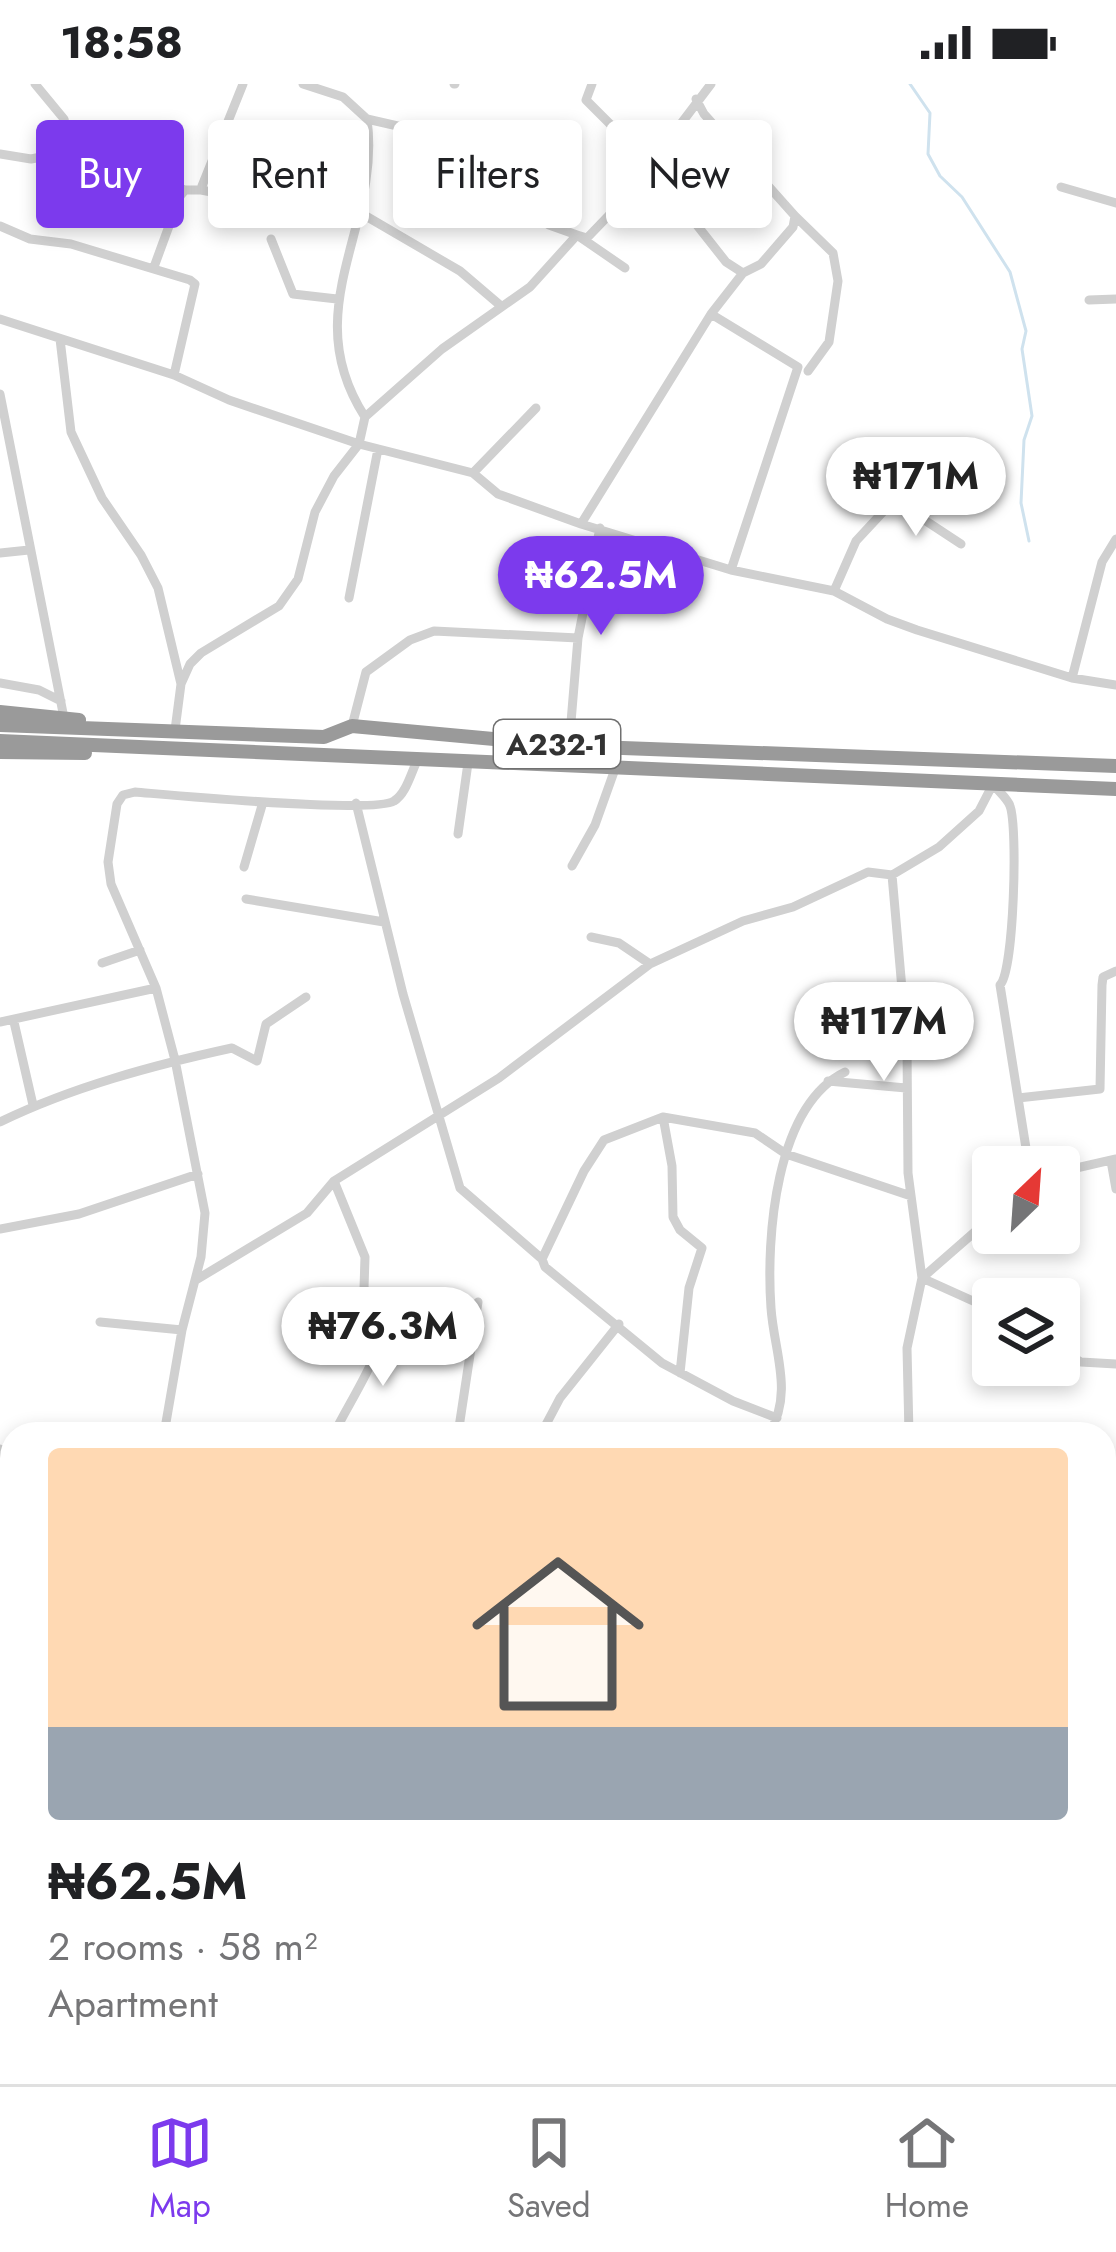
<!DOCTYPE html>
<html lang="en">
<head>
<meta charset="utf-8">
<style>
  :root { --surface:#fff; --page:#f2f2f2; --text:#202124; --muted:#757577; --line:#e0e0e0; --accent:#7c3aed }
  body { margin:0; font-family:Jost,sans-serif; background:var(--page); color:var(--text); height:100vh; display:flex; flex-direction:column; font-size:45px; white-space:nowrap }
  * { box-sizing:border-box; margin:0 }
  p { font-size:39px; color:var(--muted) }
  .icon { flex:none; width:66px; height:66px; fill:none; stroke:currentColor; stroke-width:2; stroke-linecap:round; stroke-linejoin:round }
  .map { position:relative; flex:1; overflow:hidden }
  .sheet { position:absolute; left:0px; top:1338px; width:1116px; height:663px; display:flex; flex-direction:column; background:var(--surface); border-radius:36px 36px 0 0; box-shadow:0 6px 18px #0003 }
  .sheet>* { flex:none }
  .top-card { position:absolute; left:36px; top:36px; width:1044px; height:108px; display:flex; gap:24px }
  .needle { width:78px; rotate:25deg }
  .controls { position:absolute; left:972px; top:1062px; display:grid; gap:24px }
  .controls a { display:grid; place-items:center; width:108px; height:108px; border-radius:12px; background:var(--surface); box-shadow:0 6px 18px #0003; font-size:60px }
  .price { position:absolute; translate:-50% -102px; padding:0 27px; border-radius:42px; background:#fff; color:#222; font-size:39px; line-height:78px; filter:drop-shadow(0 3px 6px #0008) }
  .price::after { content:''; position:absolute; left:50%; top:72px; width:36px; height:27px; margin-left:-18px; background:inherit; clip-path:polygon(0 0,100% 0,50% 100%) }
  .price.on { background:var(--accent); color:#fff }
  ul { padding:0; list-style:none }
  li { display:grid; align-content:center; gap:24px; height:636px; padding:0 48px }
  li span { display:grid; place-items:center; height:372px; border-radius:12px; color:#555 }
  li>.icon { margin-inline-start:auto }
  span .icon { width:216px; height:216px; fill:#fffc; stroke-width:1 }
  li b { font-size:51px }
  .pill { padding:0 42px; border-radius:12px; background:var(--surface); box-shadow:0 6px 18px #0003; font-size:42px; line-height:108px }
  .pill.on { background:var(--accent); color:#fff }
  .status { display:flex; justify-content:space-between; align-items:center; height:84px; padding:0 60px; background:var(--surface); direction:ltr }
  .status svg { height:33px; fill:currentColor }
  .dock { display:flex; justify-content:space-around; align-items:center; height:168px; border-top:3px solid var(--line); background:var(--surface); font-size:33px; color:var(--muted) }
  .dock a { display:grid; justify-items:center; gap:6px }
  .dock .on { color:var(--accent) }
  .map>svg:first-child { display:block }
</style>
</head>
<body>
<div class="status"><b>18:58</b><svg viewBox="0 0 49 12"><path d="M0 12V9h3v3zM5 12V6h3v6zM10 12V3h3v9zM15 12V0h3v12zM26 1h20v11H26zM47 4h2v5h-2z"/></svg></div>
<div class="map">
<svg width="1116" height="2000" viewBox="0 0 1116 2000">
  <rect width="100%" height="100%" fill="#fff"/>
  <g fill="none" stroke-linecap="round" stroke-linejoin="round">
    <!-- stream -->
    <path stroke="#cfe2ee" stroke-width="3" d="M910,0L930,29L928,70L940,92L962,113L1010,188L1026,247L1022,265L1032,332L1024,356L1021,419L1029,457"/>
    <!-- minor -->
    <path stroke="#d0d0d0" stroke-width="9" d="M35,0L64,35L71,67
      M303,0L343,13L367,35
      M454,0H455
      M592,0L586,16L644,74L726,178L743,189
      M0,70L31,75L71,67L185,106
      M1061,103L1116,119
      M201,106L259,117
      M359,128L460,187L501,222
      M795,132L833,169L838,197L829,258L808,287
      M0,142L30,155L71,160L190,196L195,200L174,291
      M271,155L293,210L337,215
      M154,183L180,112L185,106H201L202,102L243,0
      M1089,216L1116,215
      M711,230L798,283L731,486
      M0,235L174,291L229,316L359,360L473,389L498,410L581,440L731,486L834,507L887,535L917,546L1072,594L1116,601
      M60,255L71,348L102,414L141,471L158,504L181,600L175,646
      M0,310L64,634
      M365,333C295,224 382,144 367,35L402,43L549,141L577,151L625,184
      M473,389L536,324
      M894,416L961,460
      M581,440L711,230L743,189L761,180L793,143L795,132L704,30L696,15
      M0,469L29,466
      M834,507L856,457L894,416L923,368
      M349,514L378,365
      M1072,594L1102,478L1116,455
      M0,599L39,606L61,617
      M181,600L190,580L201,569L279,522L298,495L315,428L334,392L359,360L365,333L442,265L530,203L577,151L587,154L613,127L644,74L661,66L711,0
      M352,642L366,588L410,556L434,547L578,554
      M569,662L578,554L600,444
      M356,719L403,910L460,1104L542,1175L545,1183L662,1279L733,1317L777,1334
      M458,750L468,679
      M572,782L595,741L615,685
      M244,783L263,718
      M892,791L907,962L908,1089L922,1194L907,1264L909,1350
      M246,815L384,838
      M591,853L619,859L650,880
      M102,879L140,866
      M0,938L156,904
      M14,938L33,1021
      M828,997L906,1004
      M1018,1014L1100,1005L1102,901L1103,893L1116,887
      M663,1033L672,1082L673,1133L680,1146L702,1164L689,1204L680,1289
      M0,1038C72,1003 154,981 232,964L257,977L266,940L306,913
      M1111,1077L1116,1105
      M1059,1088L1116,1075
      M0,1145L79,1130L198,1090
      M542,1175L584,1087L604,1056L663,1033L755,1049L786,1070L911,1112
      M922,1194L993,1132
      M922,1194L993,1226
      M196,1196L307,1129L334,1097L499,994L650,880L743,837L793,823L868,788L892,791L939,763L979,727L993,700C997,706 1008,715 1010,722C1018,743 1014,887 1000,901L1029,1083
      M100,1238L182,1246
      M1059,1265L1081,1278L1116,1280
      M164,1350L182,1246L201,1173L205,1129L175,976L156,904L111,800L108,778L117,720L123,711L135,708C172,711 373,730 394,717C406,710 411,689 417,677
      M334,1350C346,1322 394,1254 383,1225C380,1216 369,1211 364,1204L365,1173L334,1097
      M458,1350L478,1218
      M541,1350L560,1314L619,1240
      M769,1350C794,1308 774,1268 771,1224C766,1154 775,1022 845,988
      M0,1365L7,1389L2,1404L10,1458
      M0,1751L12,1752
      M0,1913L12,1919
      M0,1968L12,1973
      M1104,1979L1116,1984
      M50,1989L69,1995
      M304,1989L324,2000
      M129,2000L136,1989
      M810,2000L815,1989
      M918,2000L920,1989
      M1055,2000V1989"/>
    <!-- major -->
    <path stroke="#ababab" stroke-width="12" d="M0,1461L12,1458
      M1104,1515L1116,1518"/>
    <!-- highway -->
    <path stroke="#9a9a9a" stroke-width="14" d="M0,628L79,636
      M0,641L324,653L352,642L569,662L1116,682
      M0,657L1116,705
      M0,668L85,669"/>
  </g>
  <g text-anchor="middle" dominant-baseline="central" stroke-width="12" stroke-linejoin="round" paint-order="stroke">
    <!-- shield labels -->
    <rect fill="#fff" stroke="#707070" stroke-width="3" x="494" y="636" width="126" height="48" rx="9"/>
    <g font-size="30" font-weight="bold" fill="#333">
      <text x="557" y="660">A232-1</text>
    </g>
  </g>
</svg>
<div class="controls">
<a><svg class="needle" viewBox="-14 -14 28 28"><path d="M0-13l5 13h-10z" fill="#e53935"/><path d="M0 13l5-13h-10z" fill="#757577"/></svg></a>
<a><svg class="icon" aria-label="layers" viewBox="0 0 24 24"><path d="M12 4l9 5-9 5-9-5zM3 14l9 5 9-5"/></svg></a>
</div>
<b class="price" style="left:916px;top:455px">₦171M</b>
<b class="price on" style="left:601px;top:554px">₦62.5M</b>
<b class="price" style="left:884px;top:1000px">₦117M</b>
<b class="price" style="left:383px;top:1305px">₦76.3M</b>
<div class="top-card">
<a class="pill on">Buy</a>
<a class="pill">Rent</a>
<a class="pill">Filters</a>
<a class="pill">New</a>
</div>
<section class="sheet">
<ul>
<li><span style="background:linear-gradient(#ffd9b3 75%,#9aa5b1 0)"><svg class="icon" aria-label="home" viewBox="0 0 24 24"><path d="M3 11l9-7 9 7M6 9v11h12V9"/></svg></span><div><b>₦62.5M</b><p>2 rooms · 58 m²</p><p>Apartment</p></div></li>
</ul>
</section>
</div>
<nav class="dock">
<a class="on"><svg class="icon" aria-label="map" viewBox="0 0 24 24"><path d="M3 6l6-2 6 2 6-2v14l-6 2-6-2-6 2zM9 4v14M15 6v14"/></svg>Map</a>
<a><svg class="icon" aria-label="saved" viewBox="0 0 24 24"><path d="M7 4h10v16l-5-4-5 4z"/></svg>Saved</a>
<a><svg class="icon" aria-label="home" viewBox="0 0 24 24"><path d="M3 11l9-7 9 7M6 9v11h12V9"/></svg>Home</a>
</nav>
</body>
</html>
